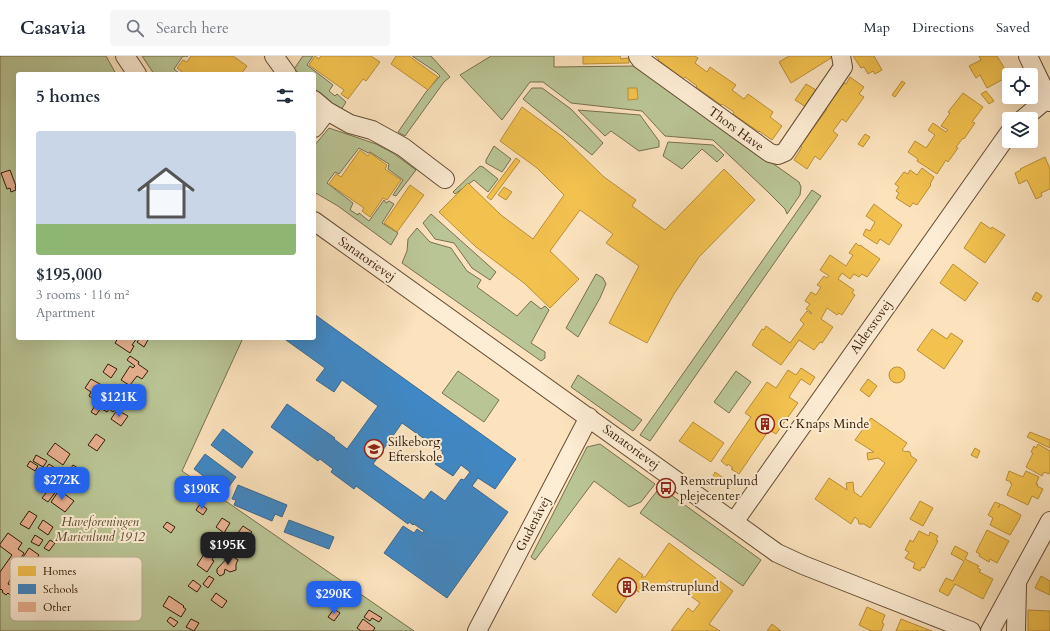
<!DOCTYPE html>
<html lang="en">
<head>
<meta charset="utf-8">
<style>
  :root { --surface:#fff; --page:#f6f6f7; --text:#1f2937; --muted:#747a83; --line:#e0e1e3; --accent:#2563eb }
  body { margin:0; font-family:Cardo,serif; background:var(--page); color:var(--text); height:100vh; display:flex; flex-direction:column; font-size:15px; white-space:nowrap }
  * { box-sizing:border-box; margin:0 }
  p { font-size:13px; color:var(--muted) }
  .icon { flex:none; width:22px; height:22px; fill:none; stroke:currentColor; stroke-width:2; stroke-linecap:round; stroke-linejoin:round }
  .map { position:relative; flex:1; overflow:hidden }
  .sheet { position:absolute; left:16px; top:16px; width:300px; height:268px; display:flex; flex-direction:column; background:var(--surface); border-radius:4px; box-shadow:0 4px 16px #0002 }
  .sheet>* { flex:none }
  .controls { position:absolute; left:1002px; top:12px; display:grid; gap:8px }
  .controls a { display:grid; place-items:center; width:36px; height:36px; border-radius:4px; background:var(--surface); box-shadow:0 4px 16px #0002; font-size:20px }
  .price { position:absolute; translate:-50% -34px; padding:0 9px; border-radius:8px; background:var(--accent); color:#fff; font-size:13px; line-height:26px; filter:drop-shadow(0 1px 2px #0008) }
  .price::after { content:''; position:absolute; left:50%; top:24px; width:12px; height:9px; margin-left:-6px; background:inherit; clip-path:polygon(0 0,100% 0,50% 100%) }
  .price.selected { background:#222; color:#fff }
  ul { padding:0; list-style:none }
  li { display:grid; align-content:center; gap:8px; height:212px; padding:0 20px }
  li span { display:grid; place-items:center; height:124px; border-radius:4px; color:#555 }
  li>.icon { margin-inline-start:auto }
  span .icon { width:72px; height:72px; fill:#fffc; stroke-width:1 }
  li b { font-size:17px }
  h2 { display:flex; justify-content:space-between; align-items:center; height:48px; padding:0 20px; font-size:17px }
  header { display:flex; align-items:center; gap:24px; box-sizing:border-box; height:56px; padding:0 20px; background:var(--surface); border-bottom:1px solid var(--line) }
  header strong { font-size:19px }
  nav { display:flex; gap:22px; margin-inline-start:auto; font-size:14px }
  .search { width:280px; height:36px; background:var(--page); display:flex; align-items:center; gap:10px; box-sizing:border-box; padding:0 14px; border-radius:4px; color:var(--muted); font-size:15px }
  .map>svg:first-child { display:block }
</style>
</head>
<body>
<header>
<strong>Casavia</strong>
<div class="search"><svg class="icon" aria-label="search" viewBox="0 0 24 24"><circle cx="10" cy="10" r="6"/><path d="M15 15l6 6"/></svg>Search here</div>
<nav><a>Map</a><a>Directions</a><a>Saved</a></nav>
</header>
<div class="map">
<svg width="1050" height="575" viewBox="0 0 1050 575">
  <rect width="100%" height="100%" fill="#fce3bd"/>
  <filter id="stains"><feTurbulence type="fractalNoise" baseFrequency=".005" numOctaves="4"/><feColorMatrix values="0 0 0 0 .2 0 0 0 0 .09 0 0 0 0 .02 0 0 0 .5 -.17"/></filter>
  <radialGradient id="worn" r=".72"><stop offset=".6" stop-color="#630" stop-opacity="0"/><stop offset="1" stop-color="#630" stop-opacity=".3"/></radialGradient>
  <!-- green -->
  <path fill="#bac595" stroke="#77704e" d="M2,0H106L116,18H18V282H243L182,415L414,575H0V1Z
    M142,0H188H183L174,13L180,18H154Z
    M303,0H313L307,9L333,29L329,35L335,40L337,38L346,46L341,54L321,39L314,32V18H300L294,13Z
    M412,0H431L450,21L444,26L405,80L398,76L426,36L440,20L436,16Z
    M491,0H554V11L635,10L799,126L801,131L800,139L787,158L785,153L767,135L713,84L665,80L642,55L571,47L543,26H530L502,64L460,19Z
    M532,32H542L571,53L603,87L592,99L523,43Z
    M578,54L640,59L659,85V91L639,95L611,75L605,80Z
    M329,72L376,88L393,97L416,114L396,140L393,139L403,124L388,113L389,108L370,96L368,97L359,92L339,118L335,116L327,127L353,147L350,154L358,159L359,157L369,165L384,144L386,147L389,145L394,148L382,167L398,177L391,189L338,150L314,136V90Z
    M668,86L713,89L724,99L717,106L702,93L682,113L663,100Z
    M494,90L511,103L502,116L486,107V104Z
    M480,110L483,111L498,123L488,136L474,124L455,138L453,136Z
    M812,134L821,140L650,385L640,379Z
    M431,158L496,216L490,224L472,212L454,187L435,183L423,167Z
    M417,172L430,186L451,192L467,215L481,224L477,231L517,260L531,245L541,253L545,250L549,254L531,287L545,296V302L541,305L402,207L407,195L408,183Z
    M596,218L603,222L606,228L600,242L578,281L566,272Z
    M458,315L499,344L484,366L442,337Z
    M736,315L751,326L729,357L714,346Z
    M578,319L642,364L633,375L571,331Z
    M600,388L655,428L641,446L629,451L594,425L535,504L531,501L587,391Z
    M660,431L761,504L743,530L640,457Z"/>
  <!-- homes -->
  <path fill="#f2c14e" stroke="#b98f38" d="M191,0H233L247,10L241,18H185L177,12L183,4L187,6Z
    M315,0L319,3L321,0H371L380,6L366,25L363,23L348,43L341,38L344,34L309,9Z
    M396,0H409L438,21L428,34L391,8Z
    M583,0H620L621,3L629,2V7L583,8Z
    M655,0H695L698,2L695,7L707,16L710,11L736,29L732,34L744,43L748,38L773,56L770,61L782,70L772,84L759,75V76L733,58L734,56L722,48L721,49L696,31L697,30L685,21L683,23L658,4L659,3Z
    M789,0H830L831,2L791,27L779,6Z
    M853,0H874L882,14L875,18L873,15L868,18L864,11L861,12Z
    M979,0H997L1009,20L987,32L980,19L976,22L969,10L981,4Z
    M850,21L864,31L859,38L864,41L846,66L842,63L833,75L838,79L820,104L815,100L807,113L794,104L802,91L800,90L827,53L826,52L844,27L846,28Z
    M902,25L905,27L895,41L892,39Z
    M806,28L816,34L806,51L795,44Z
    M628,32H637L638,43L628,44Z
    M986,35L994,45L989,48L981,38Z
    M963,37L983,51L972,66L975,67L964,83L963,82L956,91L958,92L948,106L946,104L937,118L917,105L918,103L908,96L915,85L926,92L935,79L928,74L933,67L946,76L948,74L941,70L950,57L948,56Z
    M522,51L563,81L604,121L636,144L632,150L665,174L724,113L755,144L699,201L674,238L647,287L609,267L639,210L606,187L613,178L580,154L550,195L579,223L550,252L524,227L476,191L439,156L468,127L501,159L533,183L564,139L537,112L500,85Z
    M865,78L870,81L863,91L858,88Z
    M360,94L368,100L370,97L387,109L385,113L401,124L387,144L383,142L370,161L362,155L364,152L329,128L336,118L341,121Z
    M1045,101L1050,113V133L1041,137L1042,140L1036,143L1027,124L1019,128L1015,117L1021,114L1020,113Z
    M516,102L520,105L491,144L487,141Z
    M922,112L934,121L930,128L931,129L917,149L913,147L910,151L896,142L899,137L896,135L899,131L895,128L904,116L908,118L910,114L917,119Z
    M410,129L424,139L397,176L384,167Z
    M504,131L512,136L506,144L498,139Z
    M874,148L902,169L889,189L880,183L877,188L863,179L866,173L870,175L875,166L866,160Z
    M981,166L991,173L992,171L1005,179L985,207L964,192Z
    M856,187L859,190L860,189L880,203L867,221L862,218L859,221L854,218L850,223L842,217L838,223L854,234L852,237L855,239L842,259L839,257L837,259L827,252L821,263L833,271L822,287L820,286L814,294L799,284L781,309L752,289L762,273L764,274L766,270L790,287L804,268L800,264L807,255L811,258L812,257L806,253L810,248L805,245L811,236L816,239L821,231L817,229L824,220L827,222L829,220L820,214L830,199L846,210L853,199L849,197Z
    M953,208L978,227L965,245L940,227Z
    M1036,236L1042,240L1038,246L1032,243Z
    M932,273L947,283L951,277L963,285L944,313L917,294Z
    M889 319a8 8 0 1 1 16 0a8 8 0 1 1-16 0Z
    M801,312L815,321L810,329L801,323L789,341L798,347L776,378L769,374L739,418L731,413L733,412L728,408L727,410L721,405L751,361L745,357L767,326L776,332L788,314L796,319Z
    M868,323L877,330L869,341L860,334Z
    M871,362L907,387L902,394L906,396L907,395L910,396L911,400L917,404L870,472L864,468H859L858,464L855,461L851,468L815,443L829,422L847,434L846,427L853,426L854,436L861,441L885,407L878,402L868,404L867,397L874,396L855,384Z
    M693,366L724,387L711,406L679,385Z
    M1030,376L1050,384V392L1027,381Z
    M1038,388L1050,395V416L1049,418L1044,416L1042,420L1026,411L1033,397L1031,396L1034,390L1036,392Z
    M975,392L980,395L977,402L971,399Z
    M1009,415L1023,421L1026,415L1039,421L1036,428H1038L1037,430L1043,433L1038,443L1032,440L1028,449L1007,439L1012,428L1010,427L1011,426L1006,424Z
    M715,416L732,428L728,433L712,422Z
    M920,445L933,452L923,470L910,463Z
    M995,446L1000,448L998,452L1001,448L1021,459L1019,464L1010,479L990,469L993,462L988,459Z
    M987,474L1009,485L997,507L990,503L989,506L979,500L980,498L976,496Z
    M919,475L929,480L930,476L938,480L936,484L938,485L924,512L922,511L920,515L913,512L915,507L905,502L909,496L905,494L910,484L913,486Z
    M669,487L733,535L709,568L720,575H671L688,552L693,556L700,547L669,524L662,533L657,529L653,534L639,536L633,532L616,557L592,539L619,502L643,519L641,521H645Z
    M955,490L968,497L965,503L979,510L977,512L981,514L979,516L993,523L983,543L955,528L948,540L939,535L946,522L953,525L964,505L951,498Z
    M1041,520L1050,525V539L1035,532Z
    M867,551L885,559L882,567L884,568L881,575H871L859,569Z
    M1028,554L1050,555V575H1028Z
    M901,563L929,574L932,575H896Z
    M772,568L781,575H767Z"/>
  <!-- schools -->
  <path fill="#3f88c5" stroke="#3c678c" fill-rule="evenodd" d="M314,258L516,403L495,433L478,422L472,430L508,456L447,542L384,497L403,470L414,477L417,473L423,477L424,475L414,468L413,469L409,466L408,468L356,430L354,433L331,416L333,413L320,403L318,405L271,371L287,348L335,382L334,383L347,393L378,350L342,324L334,336L316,324L325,312L286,284L287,282H314ZM402,367L443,396L435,408L453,420L461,409L470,416L464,424L461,423L445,445L431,435L424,444L373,408Z
    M223,373L253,396L242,412L211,389Z
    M205,398L236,421L225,436L194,413Z
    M238,429L287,449L282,461L275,458L272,465L234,449L236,444L232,443Z
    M289,464L334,481L329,493L284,476Z"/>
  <!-- building -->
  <path fill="#e8b190" stroke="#341a06" d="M10,114L16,130L15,131L16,134L11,136L10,132L7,133L1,117Z
    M118,282H137L132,289L134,290L130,297L115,287Z
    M140,282H149L144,291L137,286Z
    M130,300L139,306L138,308L148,315L142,323L137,320L130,329L138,334L134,339L126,334L129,329L121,324L130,310L133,312L135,310L127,304Z
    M108,308L117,313L111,322L103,316Z
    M91,323L107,332L99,346L89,340L91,336L85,332Z
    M109,344L118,350L113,356L109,353L107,356L102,353Z
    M96,348L101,352L96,359L91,356Z
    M117,354L128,360L121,370L111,363Z
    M96,378L105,384L97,395L88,389Z
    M55,387L70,398L63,409L47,398Z
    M36,399L47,405L43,411L33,405Z
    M30,405L38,410L35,415L27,410Z
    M49,408L66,419L62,425L58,423L63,426L48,446L42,442L51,431L47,428L52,422L43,416Z
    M73,409L81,414L75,423L67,418Z
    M60,433L64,436L63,437L74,445L65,456L51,446Z
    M200,448L207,453L203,459L196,454Z
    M29,455L37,460L29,473L20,468Z
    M222,462L230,467L224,477L216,471Z
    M43,464L53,471L48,479L38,472Z
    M167,466L175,471L171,477L163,471Z
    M243,470L252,476L238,495L229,489Z
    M8,477L22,487L18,493L24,497L17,508H16L14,510L16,512L29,492L39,499L33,507L36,509L31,516L24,511L20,517L15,513L10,518L12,519L10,522H11L8,528L15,532L10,539L8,537L6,539L2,536L3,535L1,533L0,534V516L12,499L0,490V488Z
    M35,479L43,484L39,490L31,486Z
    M50,484L55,487L49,495L44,492Z
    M210,489L216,493L213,497L215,498L212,504L214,505L207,516L197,509Z
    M230,499L238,504L236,508V514L230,516L225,513L224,518L220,520L217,517V513Z
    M209,520L214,523L208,532L203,528Z
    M193,524L201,530L197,536L188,530Z
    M216,537L227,545L222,552L211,544Z
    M169,540L184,550L183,551L186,553L181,561L163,550Z
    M334,553L340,557L334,565L328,561Z
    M369,554L382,562L379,566L372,562L370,565L364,561Z
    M170,561L178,566L174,571L167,565Z
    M191,563L199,567L194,575L186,571Z
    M363,563L375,572L373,575H361L357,572Z"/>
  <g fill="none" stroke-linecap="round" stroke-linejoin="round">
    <!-- minor casing -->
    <g stroke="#664c34" stroke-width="20">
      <path id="minor" d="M125,0L137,18
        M274,0L287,18
        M638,0L641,4L770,97L778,99L785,96L843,11L841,0
        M1028,0L1050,46
        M314,44L327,55L350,68L372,74L403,91L445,123
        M1023,63L1048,42
        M314,72L327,55
        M314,165L777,497L803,509L971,575
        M734,466L1009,77
        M477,575L589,361
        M990,575L1050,465
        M1016,575L1017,529"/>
    </g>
    <!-- minor -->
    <use href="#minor" stroke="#fdedd4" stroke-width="18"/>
  </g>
  <!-- icons -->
  <defs>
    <g id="building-ring" transform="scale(1)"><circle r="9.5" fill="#fdedd4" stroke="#8f2418" stroke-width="1.5"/><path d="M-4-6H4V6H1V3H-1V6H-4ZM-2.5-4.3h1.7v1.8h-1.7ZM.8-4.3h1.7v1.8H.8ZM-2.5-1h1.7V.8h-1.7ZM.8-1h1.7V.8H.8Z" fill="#8f2418"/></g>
    <g id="school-ring" transform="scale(1)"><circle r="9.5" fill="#fdedd4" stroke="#8f2418" stroke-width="1.5"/><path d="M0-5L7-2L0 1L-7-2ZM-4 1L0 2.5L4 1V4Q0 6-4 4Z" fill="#8f2418"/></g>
    <g id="bus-ring" transform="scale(1)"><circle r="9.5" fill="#fdedd4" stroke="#8f2418" stroke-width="1.5"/><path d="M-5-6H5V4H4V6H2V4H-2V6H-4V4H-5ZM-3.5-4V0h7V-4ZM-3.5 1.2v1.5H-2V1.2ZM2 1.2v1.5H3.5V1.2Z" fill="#8f2418"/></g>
  </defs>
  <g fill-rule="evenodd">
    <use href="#building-ring" x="765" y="368"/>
    <use href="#school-ring" x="374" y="393"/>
    <use href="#bus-ring" x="666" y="432"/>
    <use href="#building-ring" x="627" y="531"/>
  </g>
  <g text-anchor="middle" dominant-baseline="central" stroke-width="4" stroke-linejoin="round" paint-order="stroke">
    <!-- street labels -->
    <g font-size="13" fill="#341a06" stroke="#fdedd4">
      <text transform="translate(736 73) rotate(36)">Thors Have</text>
      <text transform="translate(367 203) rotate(35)">Sanatorievej</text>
      <text transform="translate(871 271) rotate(-55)">Aldersrovej</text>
      <text transform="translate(631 391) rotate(36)">Sanatorievej</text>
      <text transform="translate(533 468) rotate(-63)">Gudenåvej</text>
    </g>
    <!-- poi labels -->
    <g font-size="13" fill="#341a06" stroke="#fdedd4" text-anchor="start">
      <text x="779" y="368">C. Knaps Minde</text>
      <text x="388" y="386">Silkeborg<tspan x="388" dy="15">Efterskole</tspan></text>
      <text x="680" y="425">Remstruplund<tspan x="680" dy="15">plejecenter</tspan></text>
      <text x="641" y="531">Remstruplund</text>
    </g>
    <!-- park labels -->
    <g font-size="13" font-style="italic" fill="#5c4d31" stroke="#fdedd4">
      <text x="100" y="466">Haveforeningen<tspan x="100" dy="15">Marienlund 1912</tspan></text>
    </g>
  </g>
  <!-- legend -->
  <rect x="10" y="501" width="132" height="64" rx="6" fill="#fdedd4" stroke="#c1ae96" stroke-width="1"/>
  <rect x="18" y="510" width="18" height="10" fill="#f2c14e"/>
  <rect x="18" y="528" width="18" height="10" fill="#3f88c5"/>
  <rect x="18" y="546" width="18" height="10" fill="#e8b190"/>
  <g font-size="11" fill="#341a06">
    <text x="43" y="519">Homes</text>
    <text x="43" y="537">Schools</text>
    <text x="43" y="555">Other</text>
  </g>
  <rect width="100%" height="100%" filter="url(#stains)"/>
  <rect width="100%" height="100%" fill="url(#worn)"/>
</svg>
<div class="controls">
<a><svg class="icon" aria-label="locate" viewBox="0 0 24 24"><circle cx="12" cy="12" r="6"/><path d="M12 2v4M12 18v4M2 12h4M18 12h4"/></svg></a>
<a><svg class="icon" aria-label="layers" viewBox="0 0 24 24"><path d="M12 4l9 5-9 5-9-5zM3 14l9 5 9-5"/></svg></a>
</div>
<b class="price" style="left:119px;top:362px">$121K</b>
<b class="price" style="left:62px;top:445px">$272K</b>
<b class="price" style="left:202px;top:454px">$190K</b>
<b class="price selected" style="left:228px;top:510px">$195K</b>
<b class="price" style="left:334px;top:559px">$290K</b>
<section class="sheet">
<h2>5 homes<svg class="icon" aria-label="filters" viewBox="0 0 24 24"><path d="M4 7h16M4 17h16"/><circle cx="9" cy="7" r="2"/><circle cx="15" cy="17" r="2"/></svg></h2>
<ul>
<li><span style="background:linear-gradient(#c9d6e8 75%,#8fb573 0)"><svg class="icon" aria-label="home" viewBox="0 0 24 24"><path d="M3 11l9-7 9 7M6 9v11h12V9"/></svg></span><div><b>$195,000</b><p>3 rooms · 116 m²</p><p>Apartment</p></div></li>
</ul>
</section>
</div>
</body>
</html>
